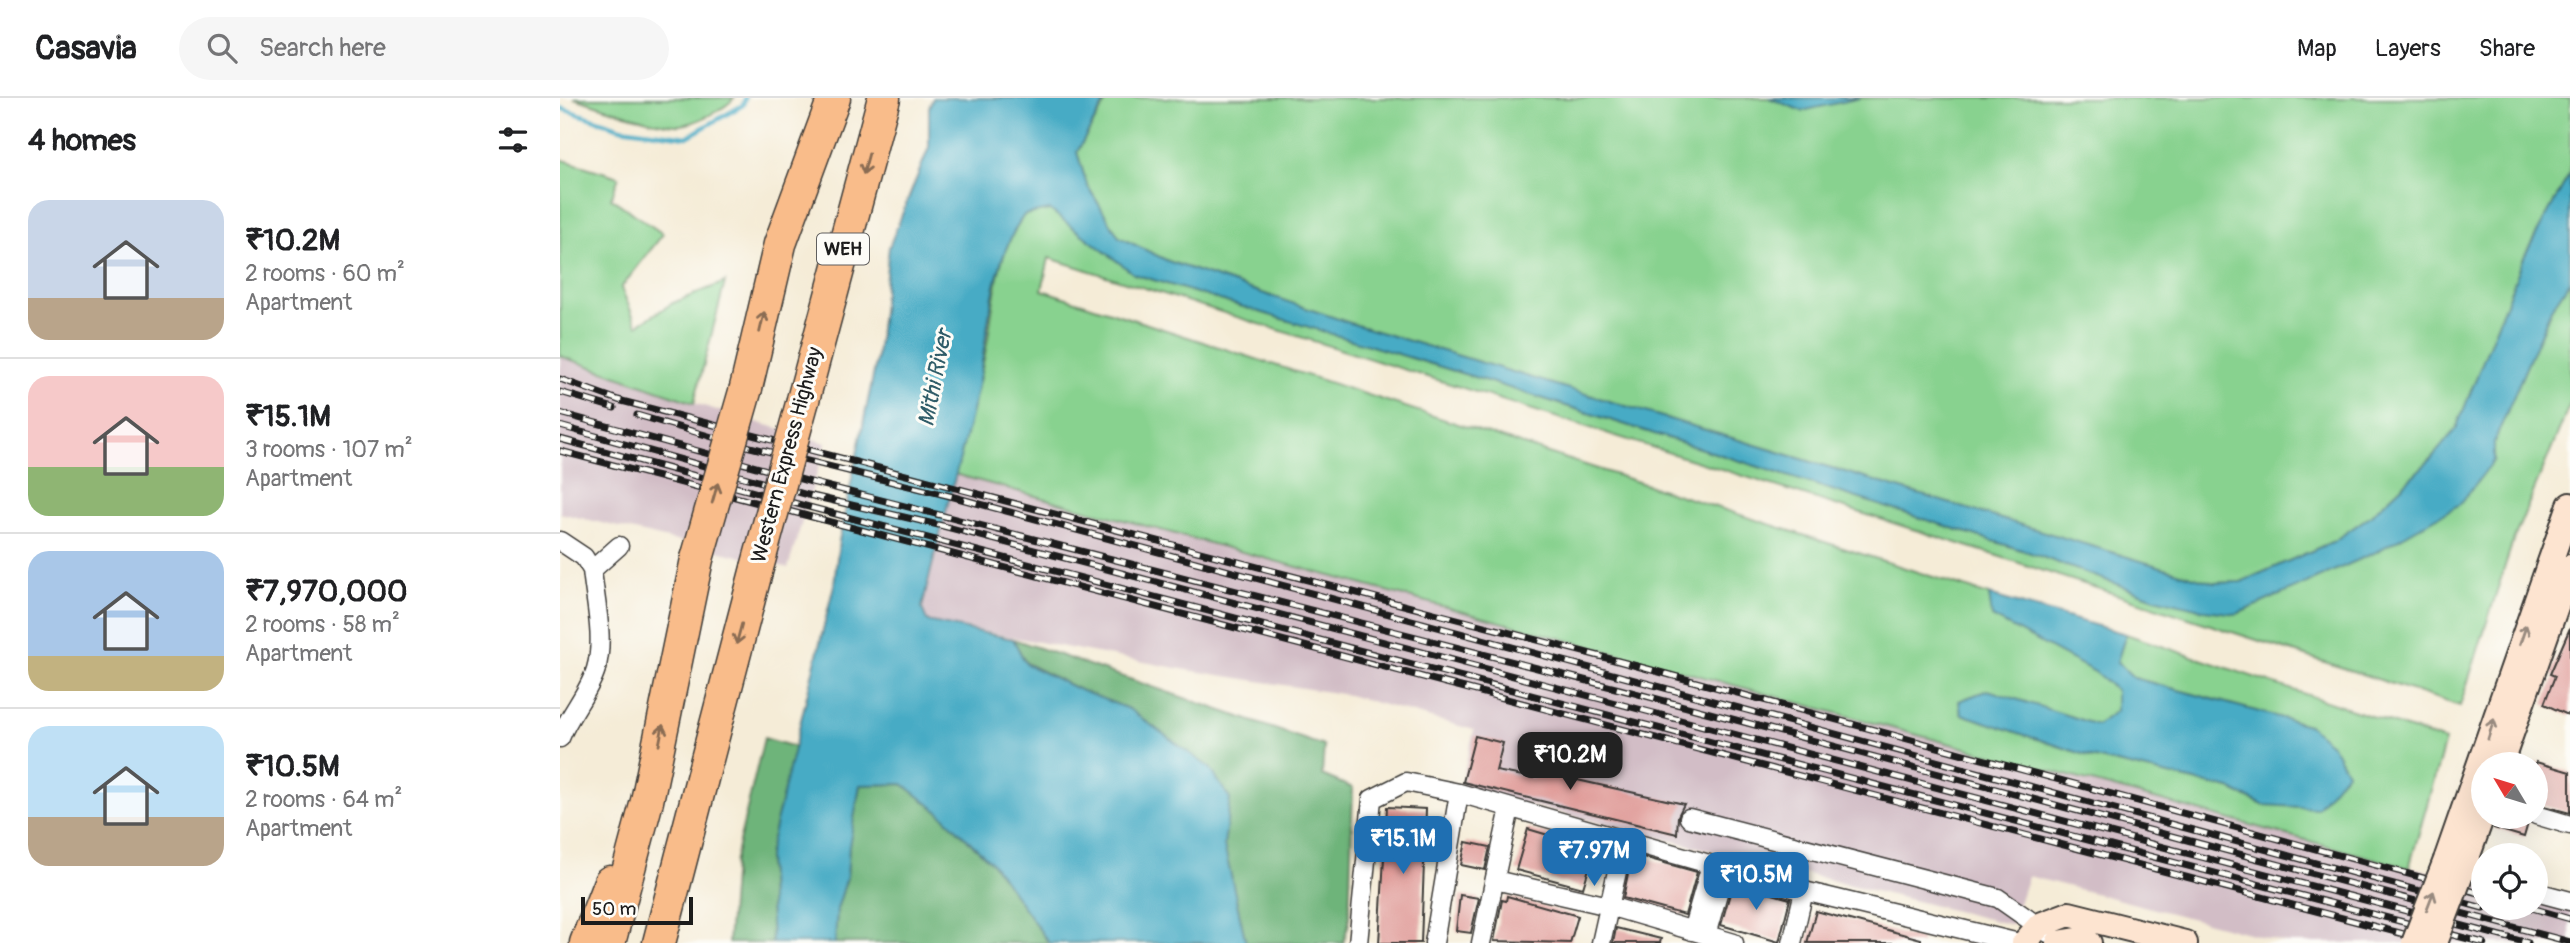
<!DOCTYPE html>
<html lang="en">
<head>
<meta charset="utf-8">
<style>
  :root { --surface:#fff; --page:#f6f6f6; --text:#202124; --muted:#757577; --line:#e0e0e0; --accent:#1f6fb2 }
  body { margin:0; font-family:Pangolin,sans-serif; background:var(--page); color:var(--text); height:100vh; display:flex; flex-direction:column; font-size:26px; white-space:nowrap }
  * { box-sizing:border-box; margin:0 }
  p { font-size:23px; color:var(--muted) }
  .icon { flex:none; width:38px; height:38px; fill:none; stroke:currentColor; stroke-width:2; stroke-linecap:round; stroke-linejoin:round }
  .map { position:relative; flex:1; overflow:hidden }
  .sheet { display:flex; flex-direction:column; background:var(--surface); width:560px }
  .sheet>* { flex:none }
  .needle { width:46px; rotate:308deg }
  .fabs { position:absolute; left:1911px; top:654px; display:grid; gap:14px }
  .fabs a { display:grid; place-items:center; width:77px; height:77px; border-radius:50%; background:var(--surface); box-shadow:0 7px 28px #0002; font-size:35px }
  .scale { position:absolute; left:21px; bottom:18px; width:112px; box-sizing:border-box; padding-left:7px; border:4px solid #1c1c1c; border-top:0; font-size:19px; line-height:24px; white-space:nowrap; color:#1c1c1c; -webkit-text-stroke:5px #fdfcf7; paint-order:stroke }
  .price { position:absolute; translate:-50% -60px; padding:0 16px; border-radius:14px; background:var(--accent); color:#fff; font-size:23px; line-height:46px; filter:drop-shadow(0 2px 4px #0008) }
  .price::after { content:''; position:absolute; left:50%; top:42px; width:21px; height:16px; margin-left:-10px; background:inherit; clip-path:polygon(0 0,100% 0,50% 100%) }
  .price.on { background:#222; color:#fff }
  ul { padding:0; list-style:none }
  li { display:flex; align-items:center; gap:21px; height:175px; padding:0 28px }
  li+li { border-top:2px solid var(--line) }
  li span { display:grid; place-items:center; flex:none; width:196px; height:140px; border-radius:21px; color:#555 }
  li>.icon { margin-inline-start:auto }
  span .icon { width:84px; height:84px; fill:#fffc; stroke-width:1 }
  li b { font-size:30px }
  h2 { display:flex; justify-content:space-between; align-items:center; height:84px; padding:0 28px; font-size:30px }
  header { display:flex; align-items:center; gap:42px; box-sizing:border-box; height:98px; padding:0 35px; background:var(--surface); border-bottom:2px solid var(--line) }
  header strong { font-size:33px }
  nav { display:flex; gap:38px; margin-inline-start:auto; font-size:24px }
  .search { width:490px; height:63px; background:var(--page); display:flex; align-items:center; gap:18px; box-sizing:border-box; padding:0 24px; border-radius:38px; color:var(--muted); font-size:26px }
  main { display:flex; flex:1; min-height:0 }
  .map>svg:first-child { display:block }
</style>
</head>
<body>
<header>
<strong>Casavia</strong>
<div class="search"><svg class="icon" aria-label="search" viewBox="0 0 24 24"><circle cx="10" cy="10" r="6"/><path d="M15 15l6 6"/></svg>Search here</div>
<nav><a>Map</a><a>Layers</a><a>Share</a></nav>
</header>
<main>
<section class="sheet">
<h2>4 homes<svg class="icon" aria-label="filters" viewBox="0 0 24 24"><path d="M4 7h16M4 17h16"/><circle cx="9" cy="7" r="2"/><circle cx="15" cy="17" r="2"/></svg></h2>
<ul>
<li><span style="background:linear-gradient(#c9d6e8 70%,#b9a48a 0)"><svg class="icon" aria-label="home" viewBox="0 0 24 24"><path d="M3 11l9-7 9 7M6 9v11h12V9"/></svg></span><div><b>₹10.2M</b><p>2 rooms · 60 m²</p><p>Apartment</p></div></li>
<li><span style="background:linear-gradient(#f6c9c9 65%,#8fb573 0)"><svg class="icon" aria-label="home" viewBox="0 0 24 24"><path d="M3 11l9-7 9 7M6 9v11h12V9"/></svg></span><div><b>₹15.1M</b><p>3 rooms · 107 m²</p><p>Apartment</p></div></li>
<li><span style="background:linear-gradient(#a9c7e8 75%,#c2b280 0)"><svg class="icon" aria-label="home" viewBox="0 0 24 24"><path d="M3 11l9-7 9 7M6 9v11h12V9"/></svg></span><div><b>₹7,970,000</b><p>2 rooms · 58 m²</p><p>Apartment</p></div></li>
<li><span style="background:linear-gradient(#bfe0f5 65%,#b9a48a 0)"><svg class="icon" aria-label="home" viewBox="0 0 24 24"><path d="M3 11l9-7 9 7M6 9v11h12V9"/></svg></span><div><b>₹10.5M</b><p>2 rooms · 64 m²</p><p>Apartment</p></div></li>
</ul>
</section>
<div class="map">
<svg width="2010" height="845" viewBox="0 0 2010 845">
  <rect width="100%" height="100%" fill="#fdfcf7"/>
  <filter id="ink" filterUnits="userSpaceOnUse"><feTurbulence type="fractalNoise" baseFrequency=".0143" numOctaves="2"/><feDisplacementMap in="SourceGraphic" scale="14" xChannelSelector="R" yChannelSelector="G"/><feConvolveMatrix kernelMatrix="1 2 1 2 8 2 1 2 1" color-interpolation-filters="sRGB"/></filter>
  <filter id="wash" filterUnits="userSpaceOnUse"><feTurbulence type="fractalNoise" baseFrequency=".00686" numOctaves="4" result="noise"/><feDisplacementMap in="SourceGraphic" scale="28" xChannelSelector="R" yChannelSelector="G"/><feGaussianBlur stdDeviation="1.57" result="paint"/><feColorMatrix in="noise" values="0 0 0 0 0 0 0 0 0 0 0 0 0 0 0 0 0 1.4 0 .05"/><feComposite in="paint" operator="in"/></filter>
  <g filter="url(#wash)">
    <rect width="100%" height="100%" fill="#f5ecd7"/>
    <!-- industrial -->
    <path fill="#d2bdc6" d="M0,258L134,305L266,345L228,470L0,415Z
      M394,376L1923,788V810H1976V801L2010,809V845H1726L1468,778L1452,827L900,690L914,632L788,597L627,572L367,523L362,510Z"/>
    <!-- green -->
    <path fill="#88d28f" stroke="#527756" stroke-width="2" d="M14,0H174C167,10 135,26 121,27C100,29 37,7 14,0Z
      M548,0H2010V75L1965,157L1896,331L1869,363L1810,418L1774,443L1681,484L1654,485L793,226L608,163L559,139L527,87L517,54Z
      M0,61L59,79L51,100L103,136L61,190L77,227L113,205L165,184L134,305L0,258Z
      M490,111L574,176L924,282L1471,455L1595,500L1677,516L1721,496L1934,362V344L1991,211L2010,183V306L1953,443L1900,608L1419,452L489,160L482,192L1429,497L1433,519L1536,574L1556,592V613L1537,627L1428,592L1399,603L1401,616L1535,660L1670,691L1703,707L1748,627L1574,580L1557,564L1566,536L1885,643L1849,770L394,376C407,331 420,286 428,240C436,193 436,158 464,117Z"/>
    <!-- forest -->
    <path fill="#6eb47a" stroke="#45684b" stroke-width="2" d="M453,541L764,648L762,677L793,690L789,825L783,845H686L664,747L670,701L569,611L522,593L466,565Z
      M204,640L235,649L208,757L212,845H168L174,765Z
      M343,686L379,714L432,765L489,845H275L277,811L287,779L289,748L300,687Z"/>
    <!-- water -->
    <path fill="#46abc5" stroke="#316470" stroke-width="2" d="M373,0H547L517,54L527,87L559,139L608,163L793,226L1654,485L1681,484L1774,443L1810,418L1869,363L1896,331L1965,157L2010,75V183L1991,211L1934,344V362L1900,406L1814,455L1677,516L1644,512L1595,500L1471,455L924,282L574,176L490,112L464,117C429,166 429,238 416,297C399,368 378,439 362,510L367,523L453,541L466,566L522,593L569,611L650,670L670,701L664,747L686,845H489L432,765L379,714L343,686L300,687L289,748L287,779L277,811L275,845H212L208,757L274,487L279,443L317,259L329,149L369,49V9Z
      M1209,0H1300L1242,13Z
      M1429,497L1566,536L1557,564L1574,580L1748,627L1772,647L1787,674L1757,710L1703,707L1670,691L1535,660L1401,616L1399,603L1428,592L1537,627L1556,613V592L1535,574L1432,519Z"/>
    <g fill="none" stroke-linecap="round" stroke-linejoin="round">
      <!-- stream -->
      <path stroke="#46abc5" stroke-width="4.5" d="M0,10L61,30L127,39L183,7L185,0"/>
    </g>
    <g id="blocks">
      <!-- building -->
      <path fill="#de9593" d="M2010,530V618L1984,606L1995,578L1990,576Z
        M915,638L943,645L936,673L973,680L977,673L1124,706L1118,718L1117,736L903,684Z
        M1976,664L2010,674V715L1976,706Z
        M827,709L866,711L861,845H819Z
        M1937,719H1965L1968,725L1964,739L1934,730Z
        M968,731L1035,751L1023,790L956,772Z
        M906,744L930,749L925,772L901,767Z
        M1072,756L1137,774L1125,817L1063,800Z
        M1173,785L1230,801L1219,844L1161,827Z
        M900,797L919,800L911,835L896,833Z
        M947,798L1018,818L1010,845L934,843L942,802L946,803Z
        M1256,813L1361,841V845H1247Z
        M1056,830L1101,841L1100,845H1053Z"/>
    </g>
  </g>
  <g filter="url(#ink)">
    <use href="#blocks" fill-opacity="0" stroke="#3d3b38" stroke-width="2"/>
    <g fill="none" stroke-linecap="round" stroke-linejoin="round">
      <!-- minor casing -->
      <g stroke="#3d3b38" stroke-width="21">
        <path id="minor" d="M0,443L24,459L32,472
          M0,640C9,616 29,595 36,571C45,541 35,503 32,472L59,448
          M1976,717L2010,727
          M1129,720L1438,800L1488,835
          M935,782L1049,808L1174,845
          M1976,794L2010,803
          M1132,833L1151,767
          M1146,837L1165,771
          M798,845L812,701L846,684L899,695
          M874,845L899,695L1244,793L1459,845
          M921,845L950,710
          M1041,845L1064,742
          M1232,845L1244,793"/>
      </g>
      <!-- secondary casing -->
      <g stroke="#3d3b38" stroke-width="28">
        <path id="secondary" d="M1940,667L2010,469
          M1886,762L2010,407
          M1904,768L1923,715
          M1464,845L1480,827L1509,816L1625,845
          M1498,845L1517,842L1529,845"/>
      </g>
      <!-- motorway casing -->
      <g stroke="#3d3b38" stroke-width="35">
        <path id="motorway" d="M186,290L220,146L274,0
          M243,302L324,0
          M26,845L50,784
          M49,845L87,703L137,461
          M99,845L197,470"/>
      </g>
      <!-- minor -->
      <use href="#minor" stroke="#fff" stroke-width="18"/>
      <!-- secondary -->
      <use href="#secondary" stroke="#fde4d0" stroke-width="24"/>
      <!-- motorway -->
      <use href="#motorway" stroke="#f9bc8a" stroke-width="32"/>
      <!-- rail casing -->
      <g stroke="#1c1c1c" stroke-width="7">
        <path id="rail" d="M0,281L58,302L1062,564L1923,796
          M0,294L54,310
          M0,315L251,384L1071,594L2010,844
          M77,317L166,343L394,399L1923,810
          M0,328L248,397L383,428L1968,845
          M0,341L245,408L1924,845
          M0,353L1878,845
          M1972,810L2010,821"/>
      </g>
      <!-- rail -->
      <use href="#rail" stroke="#fdfcf7" stroke-width="4.5" stroke-dasharray="13" stroke-linecap="butt"/>
      <!-- secondary-bridge casing -->
      <g stroke="#3d3b38" stroke-width="28" stroke-linecap="butt">
        <path id="secondary-bridge" d="M1854,845L1886,762
          M1875,845L1904,768"/>
      </g>
      <!-- motorway-bridge casing -->
      <g stroke="#3d3b38" stroke-width="35" stroke-linecap="butt">
        <path id="motorway-bridge" d="M137,461L186,290
          M197,470L243,302"/>
      </g>
      <!-- secondary-bridge -->
      <use href="#secondary-bridge" stroke="#fde4d0" stroke-width="24"/>
      <!-- motorway-bridge -->
      <use href="#motorway-bridge" stroke="#f9bc8a" stroke-width="32"/>
    </g>
    <!-- one-way arrows -->
    <defs><path id="oneway-shaft" d="M-6 0H5M1.5-3L5.5 0L1.5 3" fill="none" stroke-width="1.6" stroke-linecap="round" stroke-linejoin="round" transform="scale(1.75)"/></defs>
    <g stroke="#8a6c53">
      <use href="#oneway-shaft" transform="translate(306 66) rotate(105)"/>
      <use href="#oneway-shaft" transform="translate(202 224) rotate(-77)"/>
      <use href="#oneway-shaft" transform="translate(155 395) rotate(-74)"/>
      <use href="#oneway-shaft" transform="translate(179 536) rotate(105)"/>
      <use href="#oneway-shaft" transform="translate(101 637) rotate(-79)"/>
    </g>
    <g stroke="#988a7f">
      <use href="#oneway-shaft" transform="translate(1963 537) rotate(-71)"/>
      <use href="#oneway-shaft" transform="translate(1931 631) rotate(-73)"/>
      <use href="#oneway-shaft" transform="translate(1870 803) rotate(-69)"/>
    </g>
  </g>
  <g text-anchor="middle" dominant-baseline="central" stroke-width="6" stroke-linejoin="round" paint-order="stroke">
    <!-- shield labels -->
    <rect fill="#fdfcf7" stroke="#605f5e" stroke-width="2" x="257" y="135.5" width="52" height="31" rx="5"/>
    <g font-size="19" font-weight="bold" fill="#1c1c1c">
      <text x="283" y="151">WEH</text>
    </g>
    <!-- street labels -->
    <g font-size="21" fill="#1c1c1c" stroke="#fdfcf7">
      <text transform="translate(227 357) rotate(-75)">Western Express Highway</text>
    </g>
    <!-- water labels -->
    <g font-size="23" font-style="italic" fill="#2f5c68" stroke="#fdfcf7">
      <text transform="translate(375 280) rotate(-79)">Mithi River</text>
    </g>
  </g>
</svg>
<div class="fabs">
<a><svg class="needle" viewBox="-14 -14 28 28"><path d="M0-13l5 13h-10z" fill="#e53935"/><path d="M0 13l5-13h-10z" fill="#757577"/></svg></a>
<a><svg class="icon" aria-label="locate" viewBox="0 0 24 24"><circle cx="12" cy="12" r="6"/><path d="M12 2v4M12 18v4M2 12h4M18 12h4"/></svg></a>
</div>
<div class="scale">50 m</div>
<b class="price on" style="left:1010px;top:694px">₹10.2M</b>
<b class="price" style="left:843px;top:778px">₹15.1M</b>
<b class="price" style="left:1034px;top:790px">₹7.97M</b>
<b class="price" style="left:1196px;top:814px">₹10.5M</b>
</div>
</main>
</body>
</html>
